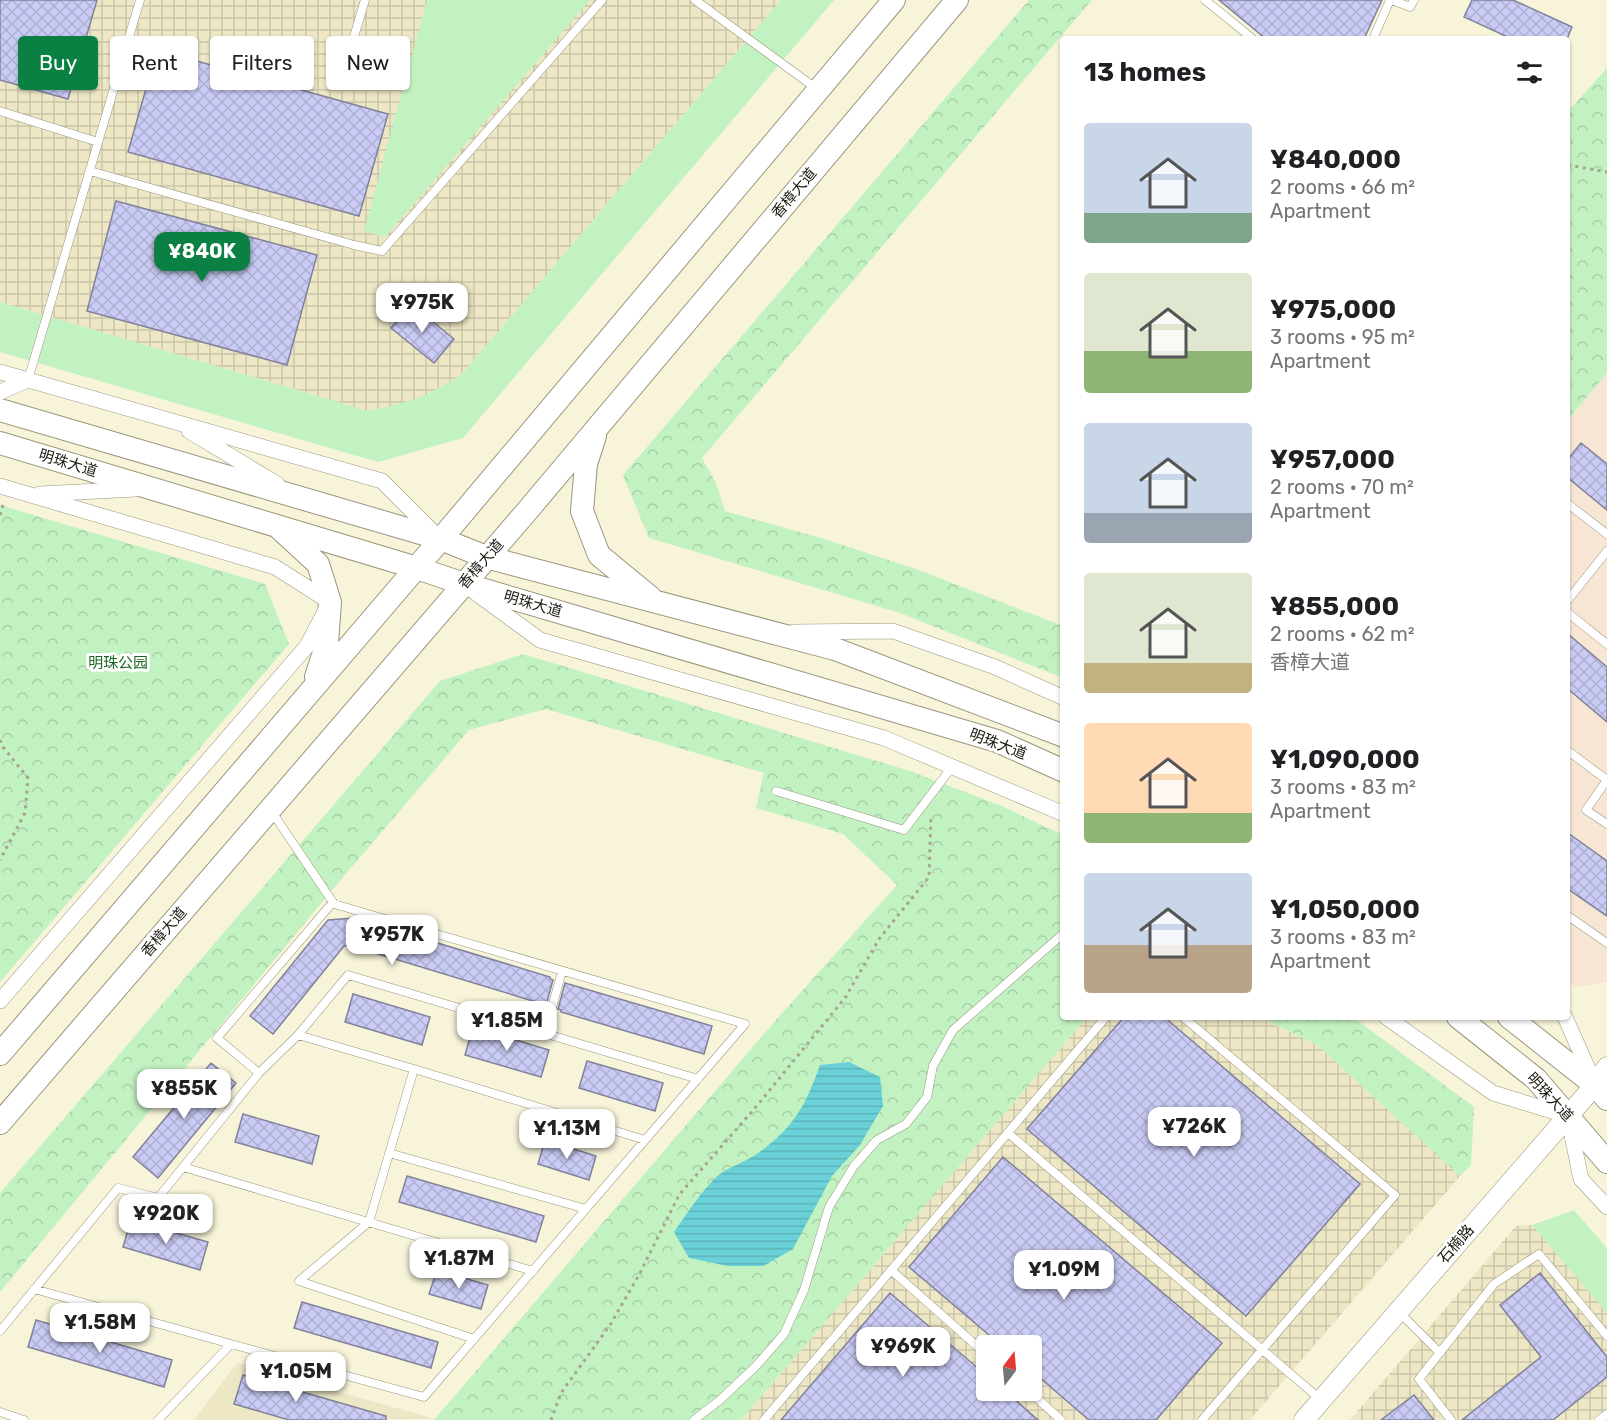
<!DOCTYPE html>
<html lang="en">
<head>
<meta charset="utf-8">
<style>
  :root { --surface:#fff; --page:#f2f2f2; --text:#202124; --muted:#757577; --accent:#0b8043 }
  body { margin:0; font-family:Rubik,"Noto Sans SC",sans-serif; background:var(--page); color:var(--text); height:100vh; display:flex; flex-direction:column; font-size:22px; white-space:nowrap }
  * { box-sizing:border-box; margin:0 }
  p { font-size:20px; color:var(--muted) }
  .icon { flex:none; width:33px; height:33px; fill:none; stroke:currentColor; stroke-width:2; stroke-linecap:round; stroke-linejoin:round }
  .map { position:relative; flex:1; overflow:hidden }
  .drawer { position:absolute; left:1060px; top:36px; width:510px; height:984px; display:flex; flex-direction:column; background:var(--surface); border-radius:6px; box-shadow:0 2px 4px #0004 }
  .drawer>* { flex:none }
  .guide { position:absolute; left:18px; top:36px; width:570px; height:54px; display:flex; gap:12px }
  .needle { width:39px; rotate:16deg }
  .buttons { position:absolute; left:976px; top:1335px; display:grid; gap:12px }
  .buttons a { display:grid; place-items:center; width:66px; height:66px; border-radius:6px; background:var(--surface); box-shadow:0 2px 4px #0004; font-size:30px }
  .price { position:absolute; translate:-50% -51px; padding:0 14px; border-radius:12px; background:#fff; color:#222; font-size:20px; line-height:39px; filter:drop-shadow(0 2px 3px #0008) }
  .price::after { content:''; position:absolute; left:50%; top:36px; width:18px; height:14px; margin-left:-9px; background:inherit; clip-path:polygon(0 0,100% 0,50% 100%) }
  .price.selected { background:var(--accent); color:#fff }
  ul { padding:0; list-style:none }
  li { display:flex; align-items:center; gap:18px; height:150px; padding:0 24px }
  li span { display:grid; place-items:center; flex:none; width:168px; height:120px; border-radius:6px; color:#555 }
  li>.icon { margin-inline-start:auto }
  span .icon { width:72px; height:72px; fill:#fffc; stroke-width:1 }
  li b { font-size:26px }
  h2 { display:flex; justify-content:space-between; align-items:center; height:72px; padding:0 24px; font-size:26px }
  .tag { padding:0 21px; border-radius:6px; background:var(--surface); box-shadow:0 2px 4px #0004; font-size:21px; line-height:54px }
  .tag.selected { background:var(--accent); color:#fff }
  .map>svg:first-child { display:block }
</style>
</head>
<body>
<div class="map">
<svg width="1607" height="1420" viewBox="0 0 1607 1420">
  <defs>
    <pattern id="industrial-grid" width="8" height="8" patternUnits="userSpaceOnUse" patternTransform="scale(1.5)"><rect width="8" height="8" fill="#ede7c6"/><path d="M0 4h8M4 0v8" fill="none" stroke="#cbc6a9"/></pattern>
    <pattern id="forest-crowns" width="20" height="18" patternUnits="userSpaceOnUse" patternTransform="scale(1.5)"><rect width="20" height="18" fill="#c3f2c2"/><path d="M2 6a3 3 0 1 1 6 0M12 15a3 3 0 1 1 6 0" fill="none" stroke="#a7cfa6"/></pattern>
    <pattern id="water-rules" width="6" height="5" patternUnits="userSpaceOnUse" patternTransform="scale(1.5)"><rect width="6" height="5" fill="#6ad1d8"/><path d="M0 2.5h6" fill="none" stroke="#5bb3b8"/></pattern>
    <pattern id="building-cross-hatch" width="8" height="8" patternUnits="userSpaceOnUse" patternTransform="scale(1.5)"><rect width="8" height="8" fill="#caccf6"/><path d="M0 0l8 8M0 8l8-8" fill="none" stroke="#adafd2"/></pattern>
  </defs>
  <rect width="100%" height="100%" fill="#f8f4da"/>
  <!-- commercial -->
  <path fill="#f7e6d4" d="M1607,373V982L1575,987L1568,982V420Z"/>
  <!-- industrial -->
  <path fill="url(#industrial-grid)" fill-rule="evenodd" d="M0,0H781L461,375L441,388L418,398L393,407L368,411L0,302Z
    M1087,1017H1259L1316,1044L1460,1176L1250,1420H741ZM987,1346H1032V1390H987Z
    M1532,1225L1607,1310V1420H1350L1516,1226Z"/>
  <!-- built -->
  <path fill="#ede7c6" d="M237,1363L435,1419L194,1420Z"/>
  <!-- grass -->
  <path fill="#c3f2c2" d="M427,0H590L385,237L364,231Z
    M781,0H834L463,438L378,462L0,352V302L368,411C403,405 432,394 461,375Z
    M1574,1210L1607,1248V1313L1532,1225Z"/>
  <!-- forest -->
  <path fill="url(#forest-crowns)" d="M1029,0H1092L702,458L716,483L725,511L821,538L916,569L1063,626V678L900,613L649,538L623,475Z
    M1607,68V373L1568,420V111Z
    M0,505L265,584L289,644L0,982Z
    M523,654L910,771L1002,806L1063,835L1064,1017H1087L741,1420H434L775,1021L897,885L843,834L756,808L764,773L546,709L469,730L333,889L0,1292V1193L440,681Z
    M1259,1017H1353L1474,1107L1471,1165L1460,1176L1316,1044Z"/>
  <!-- water -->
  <path fill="url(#water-rules)" d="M849,1062L880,1077L883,1106L860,1145L832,1176L793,1249L763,1266H728L689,1258L674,1232C686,1215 704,1187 720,1174C733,1165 748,1161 761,1151C795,1126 806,1104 820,1065Z"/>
  <!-- building -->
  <path fill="url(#building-cross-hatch)" stroke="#81829a" stroke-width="1.5" d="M0,0H97L68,99L0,80Z
    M1219,0H1382L1364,39H1266Z
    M1472,0H1513L1572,27L1567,39H1512L1464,17Z
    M157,50L388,114L359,216L128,152Z
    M116,201L317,255L287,365L87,311Z
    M411,304L454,339L434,363L391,328Z
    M1581,443L1607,464V510L1568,478V459Z
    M1568,634L1607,667V722L1568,689Z
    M1568,833L1607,861V916L1568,889Z
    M355,918L550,977V979L553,980L546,1005L352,946H344L273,1034L250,1016L328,920Z
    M565,983L712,1026L704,1054L561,1012V1010L558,1009Z
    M353,994L430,1017L422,1045L345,1022Z
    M1124,1017H1164L1360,1184L1246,1316L1027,1129Z
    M473,1027L549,1050L541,1077L465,1055Z
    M587,1061L663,1083L655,1111L579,1088Z
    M211,1063L236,1083L158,1178L133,1157Z
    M243,1114L319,1136L312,1164L235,1142Z
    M545,1140L596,1156L589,1180L538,1164Z
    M1003,1157L1222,1343L1156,1420H1089L1032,1371V1346H1002L909,1267Z
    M407,1176L544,1216L536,1242L399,1202Z
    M131,1220L208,1242L200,1270L123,1247Z
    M437,1270L488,1285L481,1309L429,1294Z
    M1540,1273L1607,1357V1377L1553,1420H1462L1541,1357L1500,1305Z
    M890,1293L987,1376V1390H1004L1038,1420H781Z
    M302,1302L438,1342L431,1368L294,1328Z
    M36,1320L172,1360L164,1387L28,1347Z
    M243,1375L386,1416V1420H289L234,1404Z
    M1414,1395L1434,1420H1381Z"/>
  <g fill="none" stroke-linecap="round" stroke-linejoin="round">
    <!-- service casing -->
    <g stroke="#9a967d" stroke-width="9">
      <path id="service" d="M695,0L817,89
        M1205,0L1253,39
        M1392,0L1410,7L1414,0
        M1373,39L1390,0
        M346,63L365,0
        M0,111L98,142
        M90,171L354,245L382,251L602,0
        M28,380L140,0
        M1568,504L1607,534
        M1568,600L1607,551
        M1568,613L1607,644
        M1568,751L1607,780
        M1607,780L1586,810L1607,824
        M776,791L904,830L952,767
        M1568,916L1607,943
        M1183,1017L1395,1195L1202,1420
        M545,1033L562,971
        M414,1069L645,1140
        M259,1073L298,1035
        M1008,1133L1320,1399
        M389,1153L586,1209
        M183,1167L533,1271
        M891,1270L987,1355
        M34,1289L231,1344
        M1399,1312L1440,1353
        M0,1331L118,1188L158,1198L259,1073L217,1038L333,902
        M474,1339L299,1281L369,1222L414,1069L298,1035L348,975L698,1079
        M1028,1390L1061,1420
        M0,1412L24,1420
        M158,1420L231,1344L424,1397L745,1024L334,904L272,812
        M694,1420L720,1400L756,1366L784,1334L804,1290L829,1207L854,1166L877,1140L906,1124L927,1097L933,1066L953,1030L1064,933
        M764,1420L1106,1017
        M1451,1420L1419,1379L1494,1284L1539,1254L1607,1336
        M1599,1420L1607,1414"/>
    </g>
    <!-- minor casing -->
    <g stroke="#9a967d" stroke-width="16">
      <path id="minor" d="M0,372L382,481L436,535
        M0,392L28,380
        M189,431L277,484
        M0,486L275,567L330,602L307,646L0,1001
        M40,494L136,489
        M476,593L540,640L884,738L1064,814
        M794,632L893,631L995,667L1064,698
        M1386,1017L1493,1093L1568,1116L1581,1179L1607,1207
        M1565,1017L1593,1080"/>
    </g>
    <!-- tertiary casing -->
    <g stroke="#9a967d" stroke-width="21">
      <path id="tertiary" d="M1304,1420L1595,1085L1607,1067"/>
    </g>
    <!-- secondary casing -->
    <g stroke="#9a967d" stroke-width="24">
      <path id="secondary" d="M0,410L441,539L486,557L835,649L1064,736
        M595,436L586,464L582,511L599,555L650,597
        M0,443L417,568L464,584L997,741L1064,771
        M280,529L318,564L330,602L327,643L316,677
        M1458,1017L1536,1079L1607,1162
        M1509,1017L1595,1085L1607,1099
        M0,1054L441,539L894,0
        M0,1123L528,510L957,0"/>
    </g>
    <!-- path -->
    <path stroke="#a6a38f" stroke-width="3" stroke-dasharray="3 4.5" stroke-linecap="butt" d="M1568,165L1607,172
      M0,515L4,502
      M0,740L3,747L28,778L25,813L0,860
      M551,1420L561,1393L610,1325L639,1275L679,1195L755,1108L845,998L879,939L929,877L931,815"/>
    <!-- service -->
    <use href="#service" stroke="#fff" stroke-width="8"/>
    <!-- minor -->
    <use href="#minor" stroke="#fff" stroke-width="15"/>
    <!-- tertiary -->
    <use href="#tertiary" stroke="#fff" stroke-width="20"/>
    <!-- secondary -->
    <use href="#secondary" stroke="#fff" stroke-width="22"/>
  </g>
  <g text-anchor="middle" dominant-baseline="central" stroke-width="6" stroke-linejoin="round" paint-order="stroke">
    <!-- street labels -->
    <g font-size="15" fill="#1c1a11" stroke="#fff">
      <text transform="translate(794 193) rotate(-50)">香樟大道</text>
      <text transform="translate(68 463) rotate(17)">明珠大道</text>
      <text transform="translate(481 564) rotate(-49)">香樟大道</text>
      <text transform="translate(533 604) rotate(16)">明珠大道</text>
      <text transform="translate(998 744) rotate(21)">明珠大道</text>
      <text transform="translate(164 932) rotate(-49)">香樟大道</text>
      <text transform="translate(1550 1097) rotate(47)">明珠大道</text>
      <text transform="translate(1456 1244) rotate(-49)">石楠路</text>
    </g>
    <!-- park labels -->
    <g font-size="15" fill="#1d6722" stroke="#fff">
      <text x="118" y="663">明珠公园</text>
    </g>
  </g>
</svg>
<div class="buttons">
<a><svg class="needle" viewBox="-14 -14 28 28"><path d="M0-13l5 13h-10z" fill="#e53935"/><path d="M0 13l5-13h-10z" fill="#757577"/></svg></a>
</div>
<b class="price selected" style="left:202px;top:283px">¥840K</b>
<b class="price" style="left:422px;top:334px">¥975K</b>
<b class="price" style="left:392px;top:966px">¥957K</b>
<b class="price" style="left:507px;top:1052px">¥1.85M</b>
<b class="price" style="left:184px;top:1120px">¥855K</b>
<b class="price" style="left:1194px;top:1158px">¥726K</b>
<b class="price" style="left:567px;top:1160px">¥1.13M</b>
<b class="price" style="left:166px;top:1245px">¥920K</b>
<b class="price" style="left:459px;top:1290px">¥1.87M</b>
<b class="price" style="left:1064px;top:1301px">¥1.09M</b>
<b class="price" style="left:100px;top:1354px">¥1.58M</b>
<b class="price" style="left:903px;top:1378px">¥969K</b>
<b class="price" style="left:296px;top:1403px">¥1.05M</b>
<div class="guide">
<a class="tag selected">Buy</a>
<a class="tag">Rent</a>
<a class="tag">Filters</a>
<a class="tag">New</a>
</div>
<section class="drawer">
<h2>13 homes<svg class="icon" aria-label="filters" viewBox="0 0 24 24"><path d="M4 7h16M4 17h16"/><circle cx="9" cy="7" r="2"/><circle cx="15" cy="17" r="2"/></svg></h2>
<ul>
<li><span style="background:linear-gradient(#c9d6e8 75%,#7fa58c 0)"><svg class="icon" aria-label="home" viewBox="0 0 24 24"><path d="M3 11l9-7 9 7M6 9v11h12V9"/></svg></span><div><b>¥840,000</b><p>2 rooms · 66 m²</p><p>Apartment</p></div></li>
<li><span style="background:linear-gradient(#dfe7d0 65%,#8fb573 0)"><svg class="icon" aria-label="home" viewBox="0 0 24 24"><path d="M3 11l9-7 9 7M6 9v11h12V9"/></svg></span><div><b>¥975,000</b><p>3 rooms · 95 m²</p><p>Apartment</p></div></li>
<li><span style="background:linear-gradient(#c9d6e8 75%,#9aa5b1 0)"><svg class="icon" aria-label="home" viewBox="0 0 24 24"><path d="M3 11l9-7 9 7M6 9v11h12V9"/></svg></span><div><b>¥957,000</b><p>2 rooms · 70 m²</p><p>Apartment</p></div></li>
<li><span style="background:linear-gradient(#dfe7d0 75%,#c2b280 0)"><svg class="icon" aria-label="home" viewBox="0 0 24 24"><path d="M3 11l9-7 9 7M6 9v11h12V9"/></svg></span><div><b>¥855,000</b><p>2 rooms · 62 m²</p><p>香樟大道</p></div></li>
<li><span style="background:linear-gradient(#ffd9b3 75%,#8fb573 0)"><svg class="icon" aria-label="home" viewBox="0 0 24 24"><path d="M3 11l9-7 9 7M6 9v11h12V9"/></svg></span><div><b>¥1,090,000</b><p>3 rooms · 83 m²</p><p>Apartment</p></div></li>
<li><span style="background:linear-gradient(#c9d6e8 60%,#b9a48a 0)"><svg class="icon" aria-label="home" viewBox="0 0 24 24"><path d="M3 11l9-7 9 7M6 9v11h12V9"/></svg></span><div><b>¥1,050,000</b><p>3 rooms · 83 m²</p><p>Apartment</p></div></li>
</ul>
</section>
</div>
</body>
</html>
